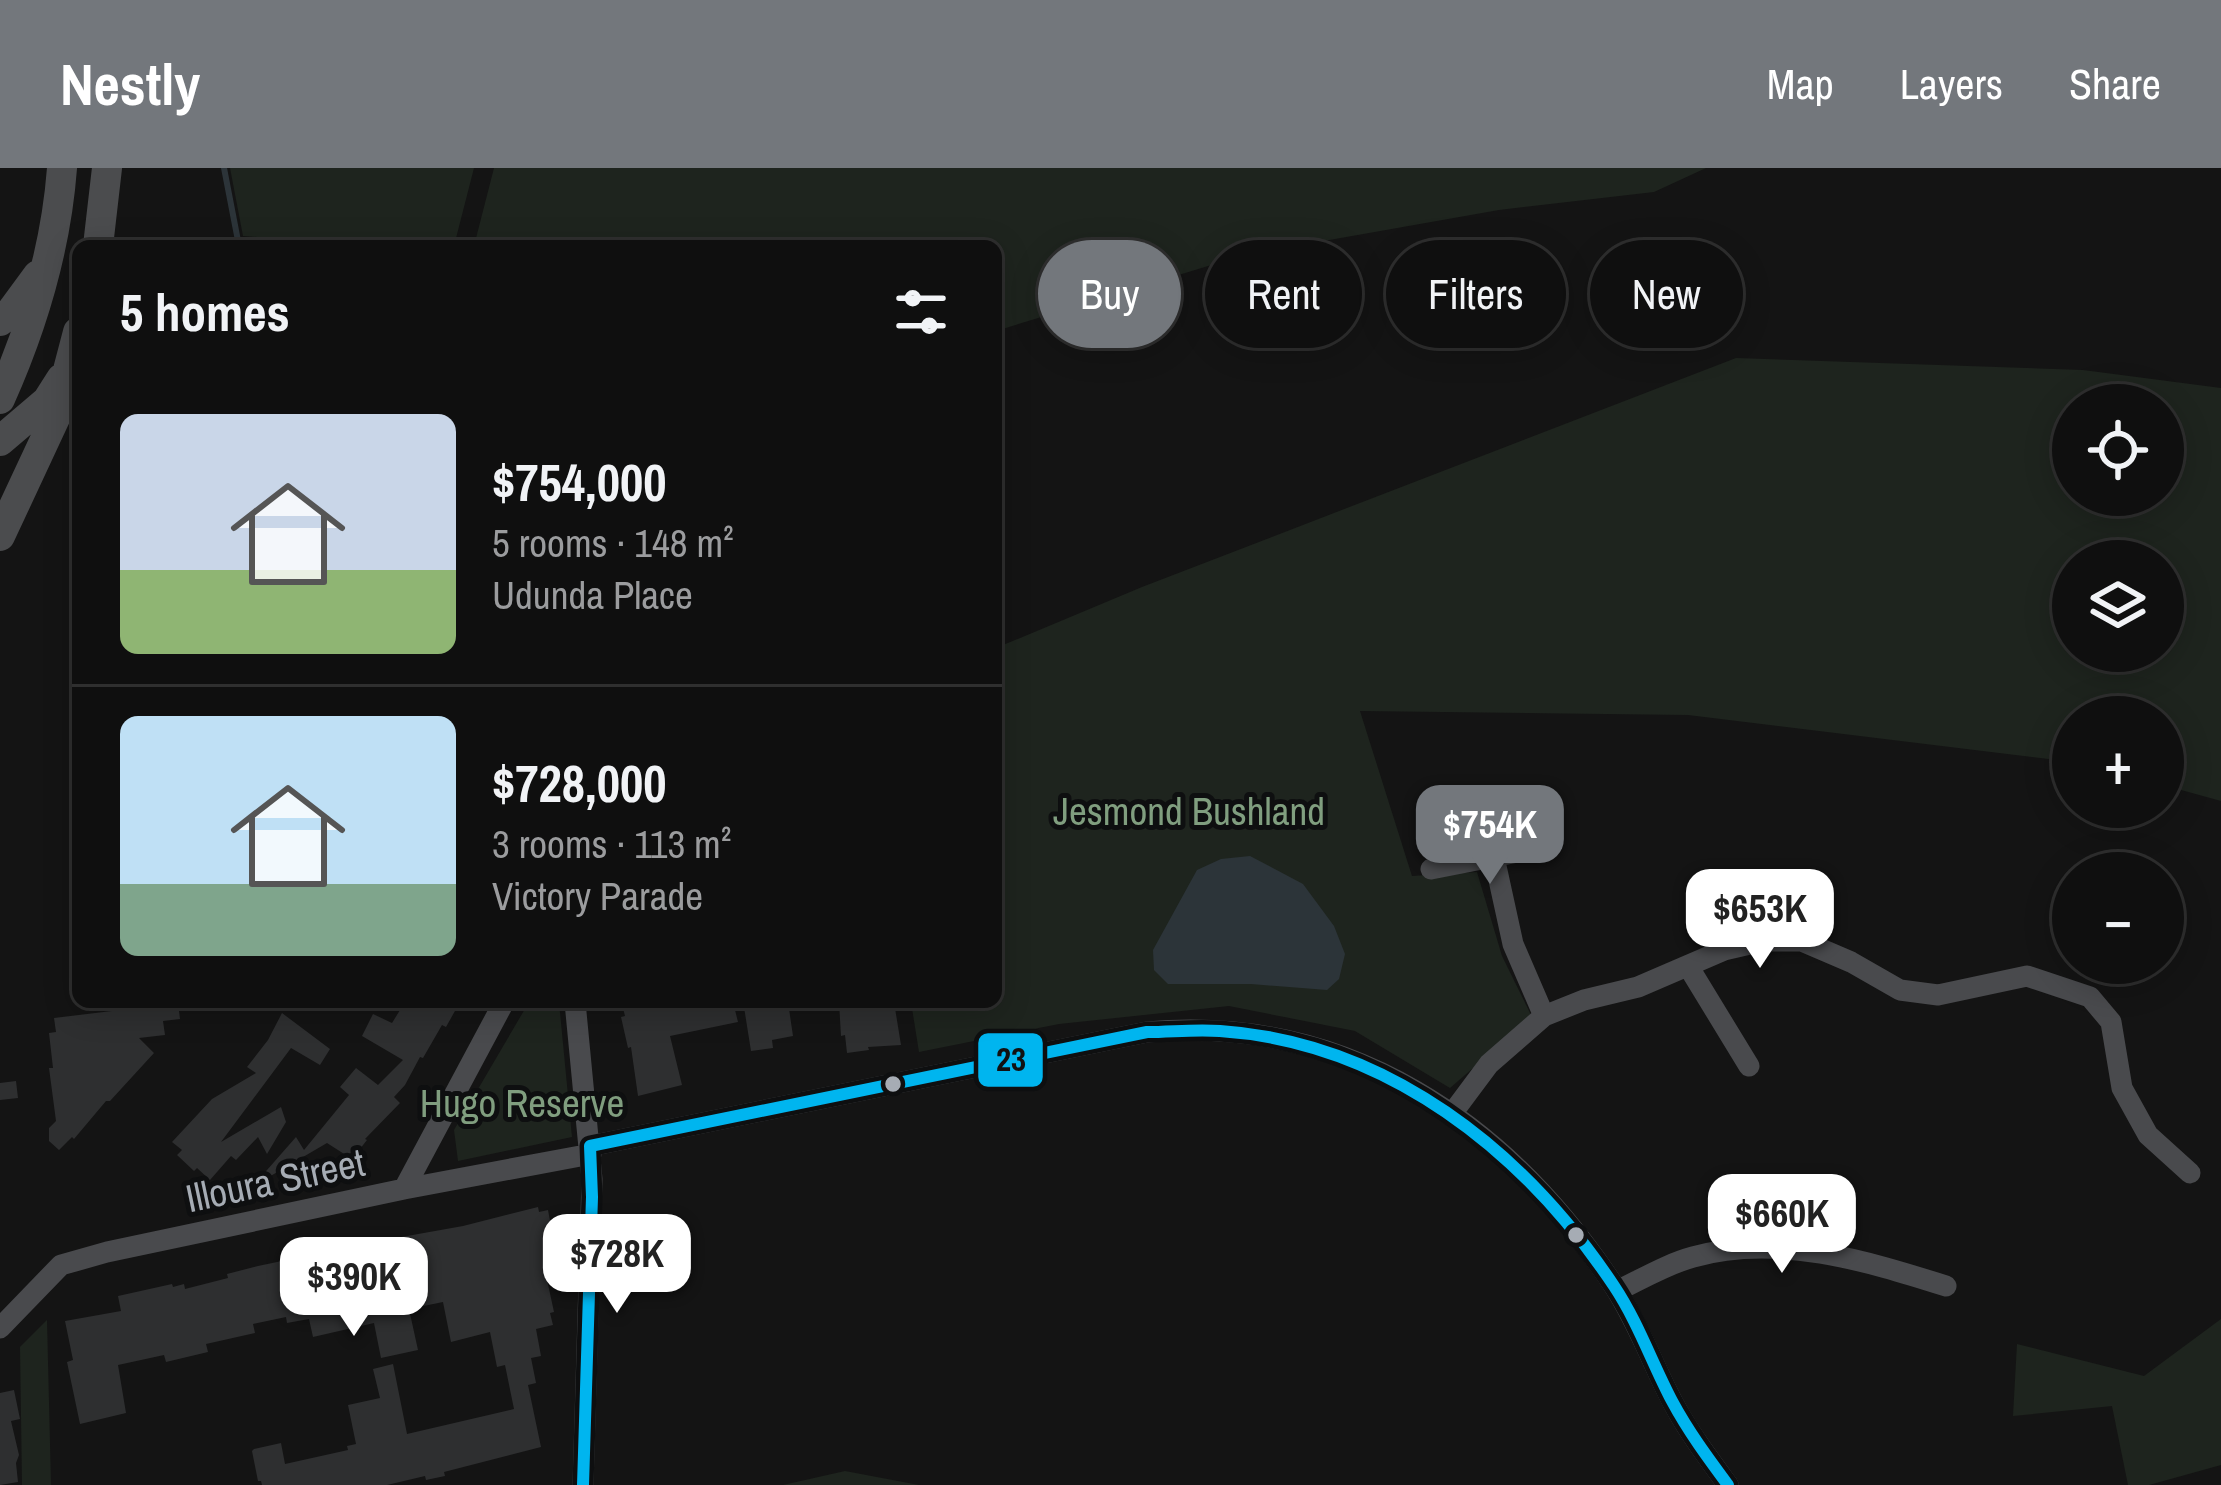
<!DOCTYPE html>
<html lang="en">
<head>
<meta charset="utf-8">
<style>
  :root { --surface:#0f0f0f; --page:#181818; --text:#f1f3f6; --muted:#9b9c9e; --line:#2f2f2f; --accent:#73777c }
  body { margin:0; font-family:"Archivo Narrow",sans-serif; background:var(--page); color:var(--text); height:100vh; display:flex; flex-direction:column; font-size:45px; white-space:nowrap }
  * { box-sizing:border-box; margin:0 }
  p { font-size:39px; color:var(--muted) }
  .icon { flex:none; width:66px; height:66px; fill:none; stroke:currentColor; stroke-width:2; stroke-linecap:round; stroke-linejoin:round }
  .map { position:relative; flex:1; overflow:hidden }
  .panel { position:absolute; left:72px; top:72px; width:930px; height:768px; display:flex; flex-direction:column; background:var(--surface); border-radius:18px; box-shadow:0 6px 30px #0003,0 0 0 3px var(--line) }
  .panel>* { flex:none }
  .banner { position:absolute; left:1038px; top:72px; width:1002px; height:108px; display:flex; gap:24px }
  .buttons { position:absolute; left:2052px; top:216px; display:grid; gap:24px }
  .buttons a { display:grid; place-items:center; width:132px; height:132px; border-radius:50%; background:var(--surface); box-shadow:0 6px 30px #0003,0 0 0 3px var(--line); font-size:60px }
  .price { position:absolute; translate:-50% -102px; padding:0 27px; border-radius:24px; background:#fff; color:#222; font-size:39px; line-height:78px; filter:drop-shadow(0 3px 6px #0008) }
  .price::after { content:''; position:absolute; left:50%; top:72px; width:36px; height:27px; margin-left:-18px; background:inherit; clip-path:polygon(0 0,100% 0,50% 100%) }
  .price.on { background:var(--accent); color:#fff }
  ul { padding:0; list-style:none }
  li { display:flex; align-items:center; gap:36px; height:300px; padding:0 48px }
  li+li { border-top:3px solid var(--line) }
  li span { display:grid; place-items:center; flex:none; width:336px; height:240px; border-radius:18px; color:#555 }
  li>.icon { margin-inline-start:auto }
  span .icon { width:144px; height:144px; fill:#fffc; stroke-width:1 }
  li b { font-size:51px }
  h2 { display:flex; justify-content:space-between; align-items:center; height:144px; padding:0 48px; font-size:51px }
  .tag { padding:0 42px; border-radius:54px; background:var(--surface); box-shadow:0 6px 30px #0003,0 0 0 3px var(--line); font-size:42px; line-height:108px }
  .tag.on { background:var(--accent); color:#fff }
  header { display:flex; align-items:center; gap:72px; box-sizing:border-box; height:168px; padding:0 60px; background:var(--accent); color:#fff }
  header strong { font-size:57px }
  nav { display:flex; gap:66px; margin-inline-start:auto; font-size:42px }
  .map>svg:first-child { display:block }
</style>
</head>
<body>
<header>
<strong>Nestly</strong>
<nav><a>Map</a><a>Layers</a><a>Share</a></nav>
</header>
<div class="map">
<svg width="2221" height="1317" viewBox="0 0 2221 1317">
  <rect width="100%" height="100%" fill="#141414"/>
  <!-- green -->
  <path fill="#1e241e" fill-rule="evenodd" d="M230,0H474L454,78H383L243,68Z
    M494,0H1706L1654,24L1499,42L1244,87L996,163V78H474Z
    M1736,190L2083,202L2221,220V633L2163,617V549H2073V594L1688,547L1360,543L1412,708L1477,704L1502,788L1532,849L1450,920L1355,863L1229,838L1059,856L919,884L911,834H996V480L1142,419ZM2073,237H2163V327H2073ZM2073,393H2163V483H2073Z
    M529,834H559L572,969L458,993L454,962Z
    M2221,1151V1297L2149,1317H2128L2112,1238L2013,1248L2017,1176L2144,1208Z
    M47,1152L51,1317H22L20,1179Z
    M845,1303L919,1317H783Z"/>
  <!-- water -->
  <path fill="#2c3439" d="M1250,688L1303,716L1334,758L1345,786L1339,811L1327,822L1251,816H1168L1154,802L1153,782L1197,702L1221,691Z"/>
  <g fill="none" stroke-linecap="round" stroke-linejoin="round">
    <!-- stream -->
    <path stroke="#2c3439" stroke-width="6" d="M224,0L239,78"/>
  </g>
  <!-- building -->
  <path fill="#2e2f30" d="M405,834H460L446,859L442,857L423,890L420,889L405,917L394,929L400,935L365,971L367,972L352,991L327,975L262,1013L260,1010L296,969L304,982L349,927L340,919L356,900L378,917L403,892L362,868L373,846L392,855Z
    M653,834H733L738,854L670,868L682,917L638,928L631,879L628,880L621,849L625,848L623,840Z
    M777,834H788L793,868L772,872L773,880L751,883L744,839Z
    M839,834H894L901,877L868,879L869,882L847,885L845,867L841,868Z
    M178,835L180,851L163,853L165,867L139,870L154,885L110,933H106L74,971L72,969L59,982L49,973V960L56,953L49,900H53L49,865L56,864L54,850Z
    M282,845L330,881L320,897L291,880L221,974L281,939L286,954L267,986L258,969L236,992L231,988L210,1012L197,1000L194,1003L177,987L182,982L172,974L212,931L256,905L247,899L268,872Z
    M16,913L18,930L0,932V915Z
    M538,1039L539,1044L548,1042L551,1058H547L552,1091L543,1093L554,1144L550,1145L553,1157L536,1161L541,1188L531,1190L536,1215L528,1217L541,1279L444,1304L445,1308L426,1312L425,1308L387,1317H262L261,1313H258L252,1283L254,1281L281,1275L285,1296L348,1282L347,1278L356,1276L348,1237L380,1230L373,1201L393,1196L407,1266L514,1241L505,1197L497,1199L490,1164L451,1174L443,1134L409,1141L418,1182L381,1190L374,1155L313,1169L309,1151L287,1155L286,1149L253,1156L255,1165L206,1176L208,1184L166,1194L164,1187L118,1197L126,1245L80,1256L67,1194L73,1192L65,1153L121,1143L118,1128L172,1116L173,1119L184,1116L185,1121L228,1110L227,1106L258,1098L344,1080L346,1088L380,1081L379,1073L463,1058Z
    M14,1222L20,1251L11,1253L19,1287L16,1295L18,1314L0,1317V1225Z"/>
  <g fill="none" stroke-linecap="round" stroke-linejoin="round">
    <!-- minor -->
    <path stroke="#494a4d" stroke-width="21" d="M1494,689L1513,776L1544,848
      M1431,701L1537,680
      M1688,798L1749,898
      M575,834L592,1011L583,1317
      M1451,947L1489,896L1544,848L1584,832L1638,819L1724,782L1763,773H1802L1851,794L1900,822L1938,827L2027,808L2090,829L2111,854L2122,920L2148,967L2190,1005
      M590,978L1147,864C1348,846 1507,955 1614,1118C1636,1152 1650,1189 1668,1225C1684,1258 1706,1287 1728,1317
      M404,1021L504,834
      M1617,1123C1642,1111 1667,1096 1693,1089C1776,1065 1867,1093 1946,1118
      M0,1160L61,1097L107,1084L404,1021L591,986"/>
    <!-- highway -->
    <path stroke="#4b4c4e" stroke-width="30" d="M98,78L107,0
      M0,153L10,145L38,107
      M0,231C33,157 56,81 62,0
      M0,273L47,233L61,211
      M0,368L56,248L78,164"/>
    <!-- bus-1 casing -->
    <g stroke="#0e0f10" stroke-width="21">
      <path id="bus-1" d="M590,978L1147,864C1171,864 1196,861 1220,863C1387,874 1524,983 1614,1118C1638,1154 1652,1195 1672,1233C1688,1263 1708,1290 1728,1317
        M583,1317L592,1029L590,978"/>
    </g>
    <!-- bus-1 -->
    <use href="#bus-1" stroke="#00b5ef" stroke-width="12"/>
  </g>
  <!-- markers -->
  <g fill="#a6acb4" stroke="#0e0f10" stroke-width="4.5">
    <circle cx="893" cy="916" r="10"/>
    <circle cx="1576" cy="1067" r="10"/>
  </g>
  <g text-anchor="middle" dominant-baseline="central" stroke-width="10" stroke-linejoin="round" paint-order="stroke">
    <!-- park labels -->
    <g font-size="39" fill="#809e7f" stroke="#0e0f10">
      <text x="1189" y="643">Jesmond Bushland</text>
      <text x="522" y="935">Hugo Reserve</text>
    </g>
    <!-- street labels -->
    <g font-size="39" fill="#a6acb4" stroke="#0e0f10">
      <text transform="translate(275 1012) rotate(-12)">Illoura Street</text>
    </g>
  </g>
  <rect stroke="#0e0f10" stroke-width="4.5" x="976" y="863" width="69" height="58" rx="12" fill="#00b5ef"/>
  <g font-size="33" text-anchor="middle" font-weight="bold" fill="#111">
    <text x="1011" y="903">23</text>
  </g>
</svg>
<div class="buttons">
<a><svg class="icon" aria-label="locate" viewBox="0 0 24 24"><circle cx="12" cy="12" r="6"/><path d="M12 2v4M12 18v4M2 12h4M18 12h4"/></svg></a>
<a><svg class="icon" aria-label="layers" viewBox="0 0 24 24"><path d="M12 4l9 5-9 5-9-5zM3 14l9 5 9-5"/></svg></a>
<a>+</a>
<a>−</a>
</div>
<b class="price on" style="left:1490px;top:719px">$754K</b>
<b class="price" style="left:1760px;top:803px">$653K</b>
<b class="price" style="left:1782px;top:1108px">$660K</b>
<b class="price" style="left:617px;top:1148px">$728K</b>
<b class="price" style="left:354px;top:1171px">$390K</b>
<div class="banner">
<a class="tag on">Buy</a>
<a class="tag">Rent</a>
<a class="tag">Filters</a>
<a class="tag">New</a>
</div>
<section class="panel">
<h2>5 homes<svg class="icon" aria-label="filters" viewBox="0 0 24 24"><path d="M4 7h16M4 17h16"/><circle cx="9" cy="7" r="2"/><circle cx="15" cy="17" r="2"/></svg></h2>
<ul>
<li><span style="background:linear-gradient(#c9d6e8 65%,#8fb573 0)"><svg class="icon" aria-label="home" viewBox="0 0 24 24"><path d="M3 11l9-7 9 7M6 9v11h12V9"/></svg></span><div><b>$754,000</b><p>5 rooms · 148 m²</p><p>Udunda Place</p></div></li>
<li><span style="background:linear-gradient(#bfe0f5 70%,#7fa58c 0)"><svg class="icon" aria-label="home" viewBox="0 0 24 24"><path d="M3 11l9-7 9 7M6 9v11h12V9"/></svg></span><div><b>$728,000</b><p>3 rooms · 113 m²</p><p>Victory Parade</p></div></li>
</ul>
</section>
</div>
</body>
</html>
